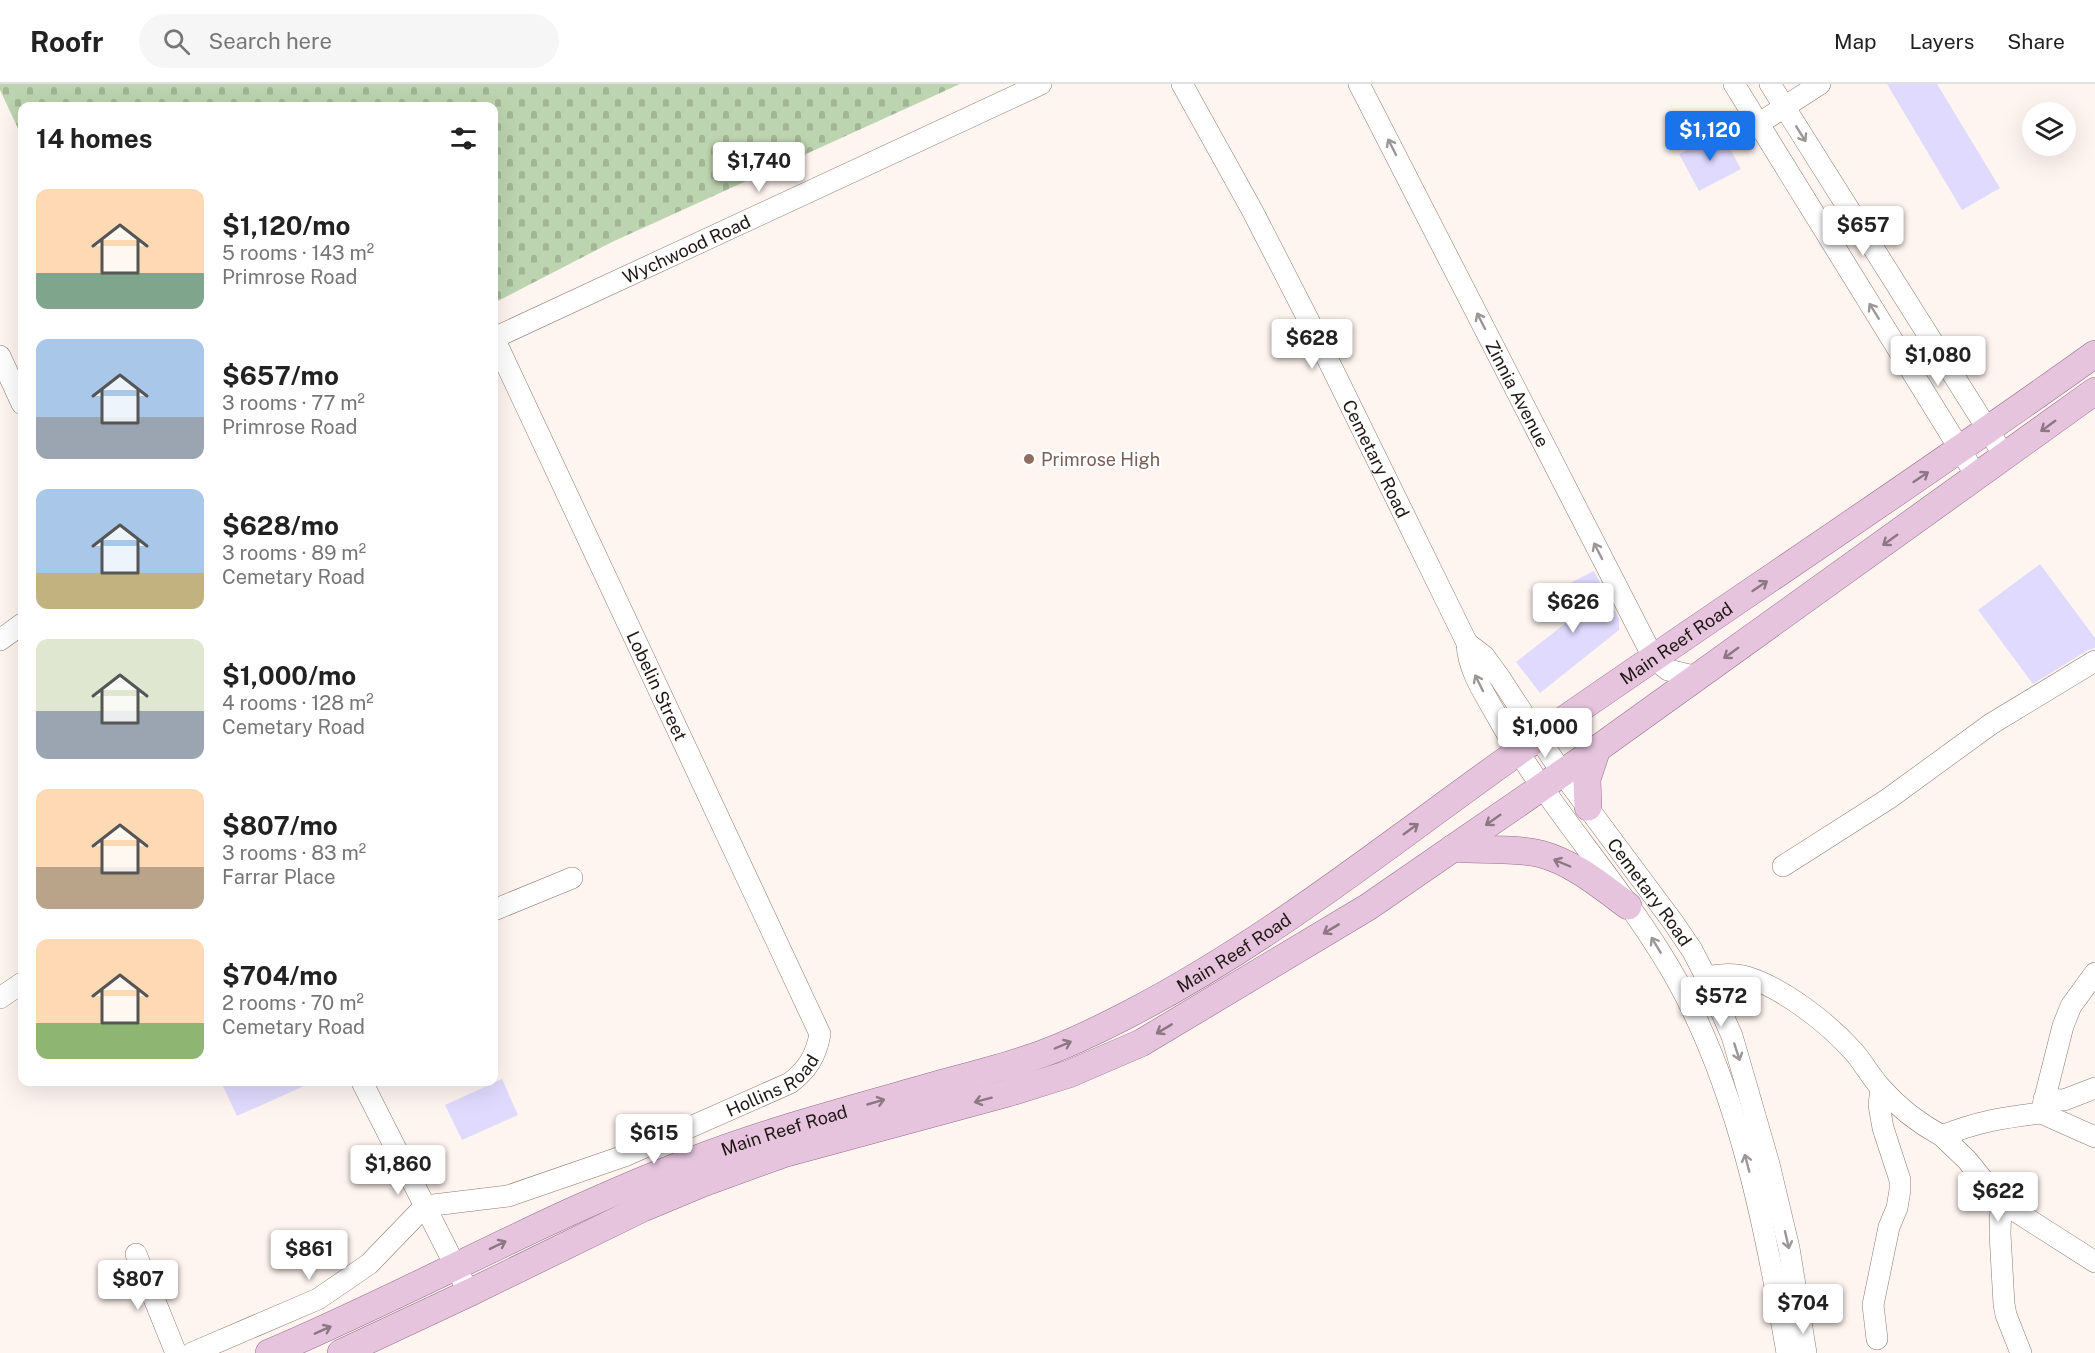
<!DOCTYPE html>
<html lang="en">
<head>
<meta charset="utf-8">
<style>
  :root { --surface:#fff; --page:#f6f6f6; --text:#222; --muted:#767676; --line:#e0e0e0; --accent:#1a73e8 }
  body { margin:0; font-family:"Public Sans",sans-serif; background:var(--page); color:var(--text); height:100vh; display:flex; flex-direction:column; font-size:22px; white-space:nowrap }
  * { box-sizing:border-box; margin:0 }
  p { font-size:20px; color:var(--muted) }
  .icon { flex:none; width:33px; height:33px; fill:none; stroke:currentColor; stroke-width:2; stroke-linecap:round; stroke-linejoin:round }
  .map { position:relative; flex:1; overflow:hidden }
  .drawer { position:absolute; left:18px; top:18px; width:480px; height:984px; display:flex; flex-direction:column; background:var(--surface); border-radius:12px; box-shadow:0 6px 24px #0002 }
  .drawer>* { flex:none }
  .fabs { position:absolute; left:2022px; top:18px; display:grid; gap:12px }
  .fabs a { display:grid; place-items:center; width:54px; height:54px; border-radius:50%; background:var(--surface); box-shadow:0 6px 24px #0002; font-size:30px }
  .price { position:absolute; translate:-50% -51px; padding:0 14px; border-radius:6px; background:#fff; color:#222; font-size:20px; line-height:39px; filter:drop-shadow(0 2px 3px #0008) }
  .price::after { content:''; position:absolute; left:50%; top:36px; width:18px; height:14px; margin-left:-9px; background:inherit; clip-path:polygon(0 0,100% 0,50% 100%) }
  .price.current { background:var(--accent); color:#fff }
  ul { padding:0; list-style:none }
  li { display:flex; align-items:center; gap:18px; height:150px; padding:0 18px }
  li span { display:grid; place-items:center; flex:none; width:168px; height:120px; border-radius:12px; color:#555 }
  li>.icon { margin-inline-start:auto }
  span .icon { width:72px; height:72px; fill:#fffc; stroke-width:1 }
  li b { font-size:26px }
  h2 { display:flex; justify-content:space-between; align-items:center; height:72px; padding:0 18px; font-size:26px }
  header { display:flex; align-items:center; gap:36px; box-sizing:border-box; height:84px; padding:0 30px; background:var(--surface); border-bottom:2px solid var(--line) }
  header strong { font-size:28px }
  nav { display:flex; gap:33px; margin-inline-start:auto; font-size:21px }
  .search { width:420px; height:54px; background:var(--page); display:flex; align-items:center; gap:15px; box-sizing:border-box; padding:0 21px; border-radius:33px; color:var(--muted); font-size:22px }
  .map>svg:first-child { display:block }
</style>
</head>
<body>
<header>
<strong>Roofr</strong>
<div class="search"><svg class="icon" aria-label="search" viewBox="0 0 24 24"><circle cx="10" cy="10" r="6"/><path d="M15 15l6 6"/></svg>Search here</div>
<nav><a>Map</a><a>Layers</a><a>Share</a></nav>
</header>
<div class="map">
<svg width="2095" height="1269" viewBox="0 0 2095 1269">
  <defs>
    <pattern id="cemetery-stones" width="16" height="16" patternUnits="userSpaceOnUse" patternTransform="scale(1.5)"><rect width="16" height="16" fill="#bdd4b0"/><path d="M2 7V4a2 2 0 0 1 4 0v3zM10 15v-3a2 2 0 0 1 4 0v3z" fill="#a2b596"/></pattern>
  </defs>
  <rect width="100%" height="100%" fill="#fef4f0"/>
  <!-- cemetery -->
  <path fill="url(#cemetery-stones)" d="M0,0H960L612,158L494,219V22H22V53L0,6Z"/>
  <!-- building -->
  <path fill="#e0dbfe" d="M1887,0H1937L2000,104L1962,126Z
    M1721,48L1741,85L1699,107L1679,70Z
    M2040,480L2095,554V564L2088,566L2033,600L1978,526Z
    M1594,487L1619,535V546L1540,609L1516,578L1576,531L1562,503Z
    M502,995L518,1031L462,1056L445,1021Z
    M221,998H313L237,1032Z"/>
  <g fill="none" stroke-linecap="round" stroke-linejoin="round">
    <!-- minor casing -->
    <g stroke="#8f7a71" stroke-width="22">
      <g id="minor">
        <path id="s1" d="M1182,0L1252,126L1308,235L1467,559C1468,587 1485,610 1498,634C1551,728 1627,806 1679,900C1739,1010 1766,1146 1787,1269"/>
        <path id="s2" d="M1359,0L1654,575L1668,586L1698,593"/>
        <path d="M1734,0L1977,393"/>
        <path d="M1770,0L2005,373"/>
        <path d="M1758,40L1820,0"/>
        <path id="s3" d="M494,254L1041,0"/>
        <path d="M0,272L22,320"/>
        <path d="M0,556L22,540"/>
        <path id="s4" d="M1467,559L1484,572L1500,594L1562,689L1673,838L1692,866L1706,893L1732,952L1769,1080L1789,1164L1806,1269"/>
        <path d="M1783,782L1888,715L1991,640L2095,577"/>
        <path d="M494,826L572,794"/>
        <path d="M1706,893C1720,890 1734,889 1747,893C1783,904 1828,939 1853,967C1863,978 1870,992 1881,1004C1897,1022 1920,1040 1942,1052C1976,1038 2005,1033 2041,1029L2063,942L2071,922L2095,889"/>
        <path d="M0,914L22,899"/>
        <path d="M362,998L469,1209"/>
        <path d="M2044,1015L2064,1016L2095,1004"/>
        <path d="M2041,1029L2095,1053"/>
        <path d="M1942,1052L1967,1076L2001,1118L2095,1178"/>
        <path d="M2001,1118L2000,1150L2004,1220L2006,1231L2021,1269"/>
        <path d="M136,1170L176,1269"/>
        <path d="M1877,1255L1873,1221L1889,1143L1897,1124L1900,1106V1096L1883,1044L1879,1021L1881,1004"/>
        <path id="s5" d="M192,1269L318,1215L369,1180L425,1122L508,1112L627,1071L790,999C808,985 816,972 820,950L494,254"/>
      </g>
    </g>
    <!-- major casing -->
    <g stroke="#976e89" stroke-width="28">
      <g id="major">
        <path d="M1588,723L1587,695L1597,665"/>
        <path d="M1453,764C1482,767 1513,763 1541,770C1574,779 1601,802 1628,822"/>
        <path id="s6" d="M269,1269C411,1209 546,1132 691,1077C766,1048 844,1027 922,1005C959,994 997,986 1033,973C1066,962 1098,946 1129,930C1276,854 1404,747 1539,653C1724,524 1912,401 2095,270"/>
        <path d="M341,1269L469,1209L643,1124L703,1099L783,1070L1008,1009L1069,990L1141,959L1368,823L1597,665L2095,307"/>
      </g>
    </g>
    <!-- minor -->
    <use href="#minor" stroke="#fff" stroke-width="21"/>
    <!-- major -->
    <use href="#major" stroke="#e6c4de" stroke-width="27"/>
  </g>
  <!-- one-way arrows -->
  <defs><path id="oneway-shaft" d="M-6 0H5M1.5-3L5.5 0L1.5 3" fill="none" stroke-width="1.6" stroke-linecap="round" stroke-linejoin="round" transform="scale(1.5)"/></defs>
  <g stroke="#9b9796">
    <use href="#oneway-shaft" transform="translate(1801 50) rotate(58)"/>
    <use href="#oneway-shaft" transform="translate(1392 63) rotate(-117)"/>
    <use href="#oneway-shaft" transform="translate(1874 227) rotate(-122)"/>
    <use href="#oneway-shaft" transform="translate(1481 237) rotate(-117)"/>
    <use href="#oneway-shaft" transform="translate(1598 467) rotate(-117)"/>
    <use href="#oneway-shaft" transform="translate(1479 599) rotate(-116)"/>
    <use href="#oneway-shaft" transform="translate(1656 861) rotate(-121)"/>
    <use href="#oneway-shaft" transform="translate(1737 968) rotate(72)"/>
    <use href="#oneway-shaft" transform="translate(1747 1079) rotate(-105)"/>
    <use href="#oneway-shaft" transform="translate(1787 1156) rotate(77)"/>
  </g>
  <g stroke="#8d7784">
    <use href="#oneway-shaft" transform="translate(2048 342) rotate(144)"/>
    <use href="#oneway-shaft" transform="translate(1921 393) rotate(-34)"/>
    <use href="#oneway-shaft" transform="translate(1890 456) rotate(144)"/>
    <use href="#oneway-shaft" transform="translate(1760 502) rotate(-34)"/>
    <use href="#oneway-shaft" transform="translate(1731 569) rotate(144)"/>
    <use href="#oneway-shaft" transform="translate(1493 736) rotate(145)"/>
    <use href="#oneway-shaft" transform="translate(1411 745) rotate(-36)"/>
    <use href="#oneway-shaft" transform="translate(1562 779) rotate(-157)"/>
    <use href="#oneway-shaft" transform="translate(1331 845) rotate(149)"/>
    <use href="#oneway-shaft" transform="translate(1164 945) rotate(149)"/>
    <use href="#oneway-shaft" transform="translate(1063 961) rotate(-23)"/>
    <use href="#oneway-shaft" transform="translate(983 1016) rotate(165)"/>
    <use href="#oneway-shaft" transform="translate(876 1018) rotate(-16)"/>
    <use href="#oneway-shaft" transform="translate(498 1161) rotate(-26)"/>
    <use href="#oneway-shaft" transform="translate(323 1246) rotate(-24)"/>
  </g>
  <!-- markers -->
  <circle fill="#8d6e63" stroke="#fff" stroke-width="2" cx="1029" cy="375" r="6"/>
  <g text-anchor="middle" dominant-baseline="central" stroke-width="5" stroke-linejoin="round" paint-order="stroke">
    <!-- street labels -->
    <g font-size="18" fill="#211815" stroke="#fff">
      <text stroke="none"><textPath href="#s3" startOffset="212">Wychwood Road</textPath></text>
      <text stroke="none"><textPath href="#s2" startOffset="348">Zinnia Avenue</textPath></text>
      <text stroke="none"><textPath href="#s1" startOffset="422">Cemetary Road</textPath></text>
      <text stroke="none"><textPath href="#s6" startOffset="1588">Main Reef Road</textPath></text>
      <text transform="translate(657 602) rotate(65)">Lobelin Street</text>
      <text stroke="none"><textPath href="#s4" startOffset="310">Cemetary Road</textPath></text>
      <text stroke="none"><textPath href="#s6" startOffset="1048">Main Reef Road</textPath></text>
      <text stroke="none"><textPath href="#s5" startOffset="651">Hollins Road</textPath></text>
      <text stroke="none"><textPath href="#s6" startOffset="562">Main Reef Road</textPath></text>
    </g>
    <!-- education labels -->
    <g font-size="18" fill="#785e54" stroke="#fff" text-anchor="start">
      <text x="1041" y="375">Primrose High</text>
    </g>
  </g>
</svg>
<div class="fabs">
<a><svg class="icon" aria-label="layers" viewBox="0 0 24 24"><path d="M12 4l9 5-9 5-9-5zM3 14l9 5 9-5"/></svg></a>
</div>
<b class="price current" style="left:1710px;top:78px">$1,120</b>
<b class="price" style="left:759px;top:109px">$1,740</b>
<b class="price" style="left:1863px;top:173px">$657</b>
<b class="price" style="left:1312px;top:286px">$628</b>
<b class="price" style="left:1938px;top:303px">$1,080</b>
<b class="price" style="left:1573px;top:550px">$626</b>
<b class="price" style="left:1545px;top:675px">$1,000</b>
<b class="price" style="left:1721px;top:944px">$572</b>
<b class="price" style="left:654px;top:1081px">$615</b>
<b class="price" style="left:398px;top:1112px">$1,860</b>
<b class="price" style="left:1998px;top:1139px">$622</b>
<b class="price" style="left:309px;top:1197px">$861</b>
<b class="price" style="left:138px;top:1227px">$807</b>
<b class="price" style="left:1803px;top:1251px">$704</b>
<section class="drawer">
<h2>14 homes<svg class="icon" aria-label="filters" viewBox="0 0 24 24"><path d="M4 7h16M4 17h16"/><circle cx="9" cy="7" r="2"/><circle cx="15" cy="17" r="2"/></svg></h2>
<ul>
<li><span style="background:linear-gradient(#ffd9b3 70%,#7fa58c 0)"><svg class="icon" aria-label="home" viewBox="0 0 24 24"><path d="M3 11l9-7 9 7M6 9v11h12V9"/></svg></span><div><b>$1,120/mo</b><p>5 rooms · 143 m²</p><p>Primrose Road</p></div></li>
<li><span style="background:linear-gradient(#a9c7e8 65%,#9aa5b1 0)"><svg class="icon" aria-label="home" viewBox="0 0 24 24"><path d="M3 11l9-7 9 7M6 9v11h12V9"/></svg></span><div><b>$657/mo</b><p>3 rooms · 77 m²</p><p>Primrose Road</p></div></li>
<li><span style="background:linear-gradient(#a9c7e8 70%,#c2b280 0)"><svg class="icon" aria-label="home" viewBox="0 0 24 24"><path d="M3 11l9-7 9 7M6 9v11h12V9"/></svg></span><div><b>$628/mo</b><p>3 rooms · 89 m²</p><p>Cemetary Road</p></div></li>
<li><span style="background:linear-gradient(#dfe7d0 60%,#9aa5b1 0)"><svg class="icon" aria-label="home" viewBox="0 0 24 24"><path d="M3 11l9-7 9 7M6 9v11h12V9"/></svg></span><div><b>$1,000/mo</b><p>4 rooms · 128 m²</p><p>Cemetary Road</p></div></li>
<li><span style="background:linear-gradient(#ffd9b3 65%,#b9a48a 0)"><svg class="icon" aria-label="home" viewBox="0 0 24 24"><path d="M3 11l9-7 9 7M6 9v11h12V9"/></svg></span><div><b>$807/mo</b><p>3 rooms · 83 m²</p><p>Farrar Place</p></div></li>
<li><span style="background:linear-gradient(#ffd9b3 70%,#8fb573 0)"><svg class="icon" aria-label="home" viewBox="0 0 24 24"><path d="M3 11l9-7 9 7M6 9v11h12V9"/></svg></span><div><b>$704/mo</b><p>2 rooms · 70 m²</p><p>Cemetary Road</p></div></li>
</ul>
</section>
</div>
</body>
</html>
